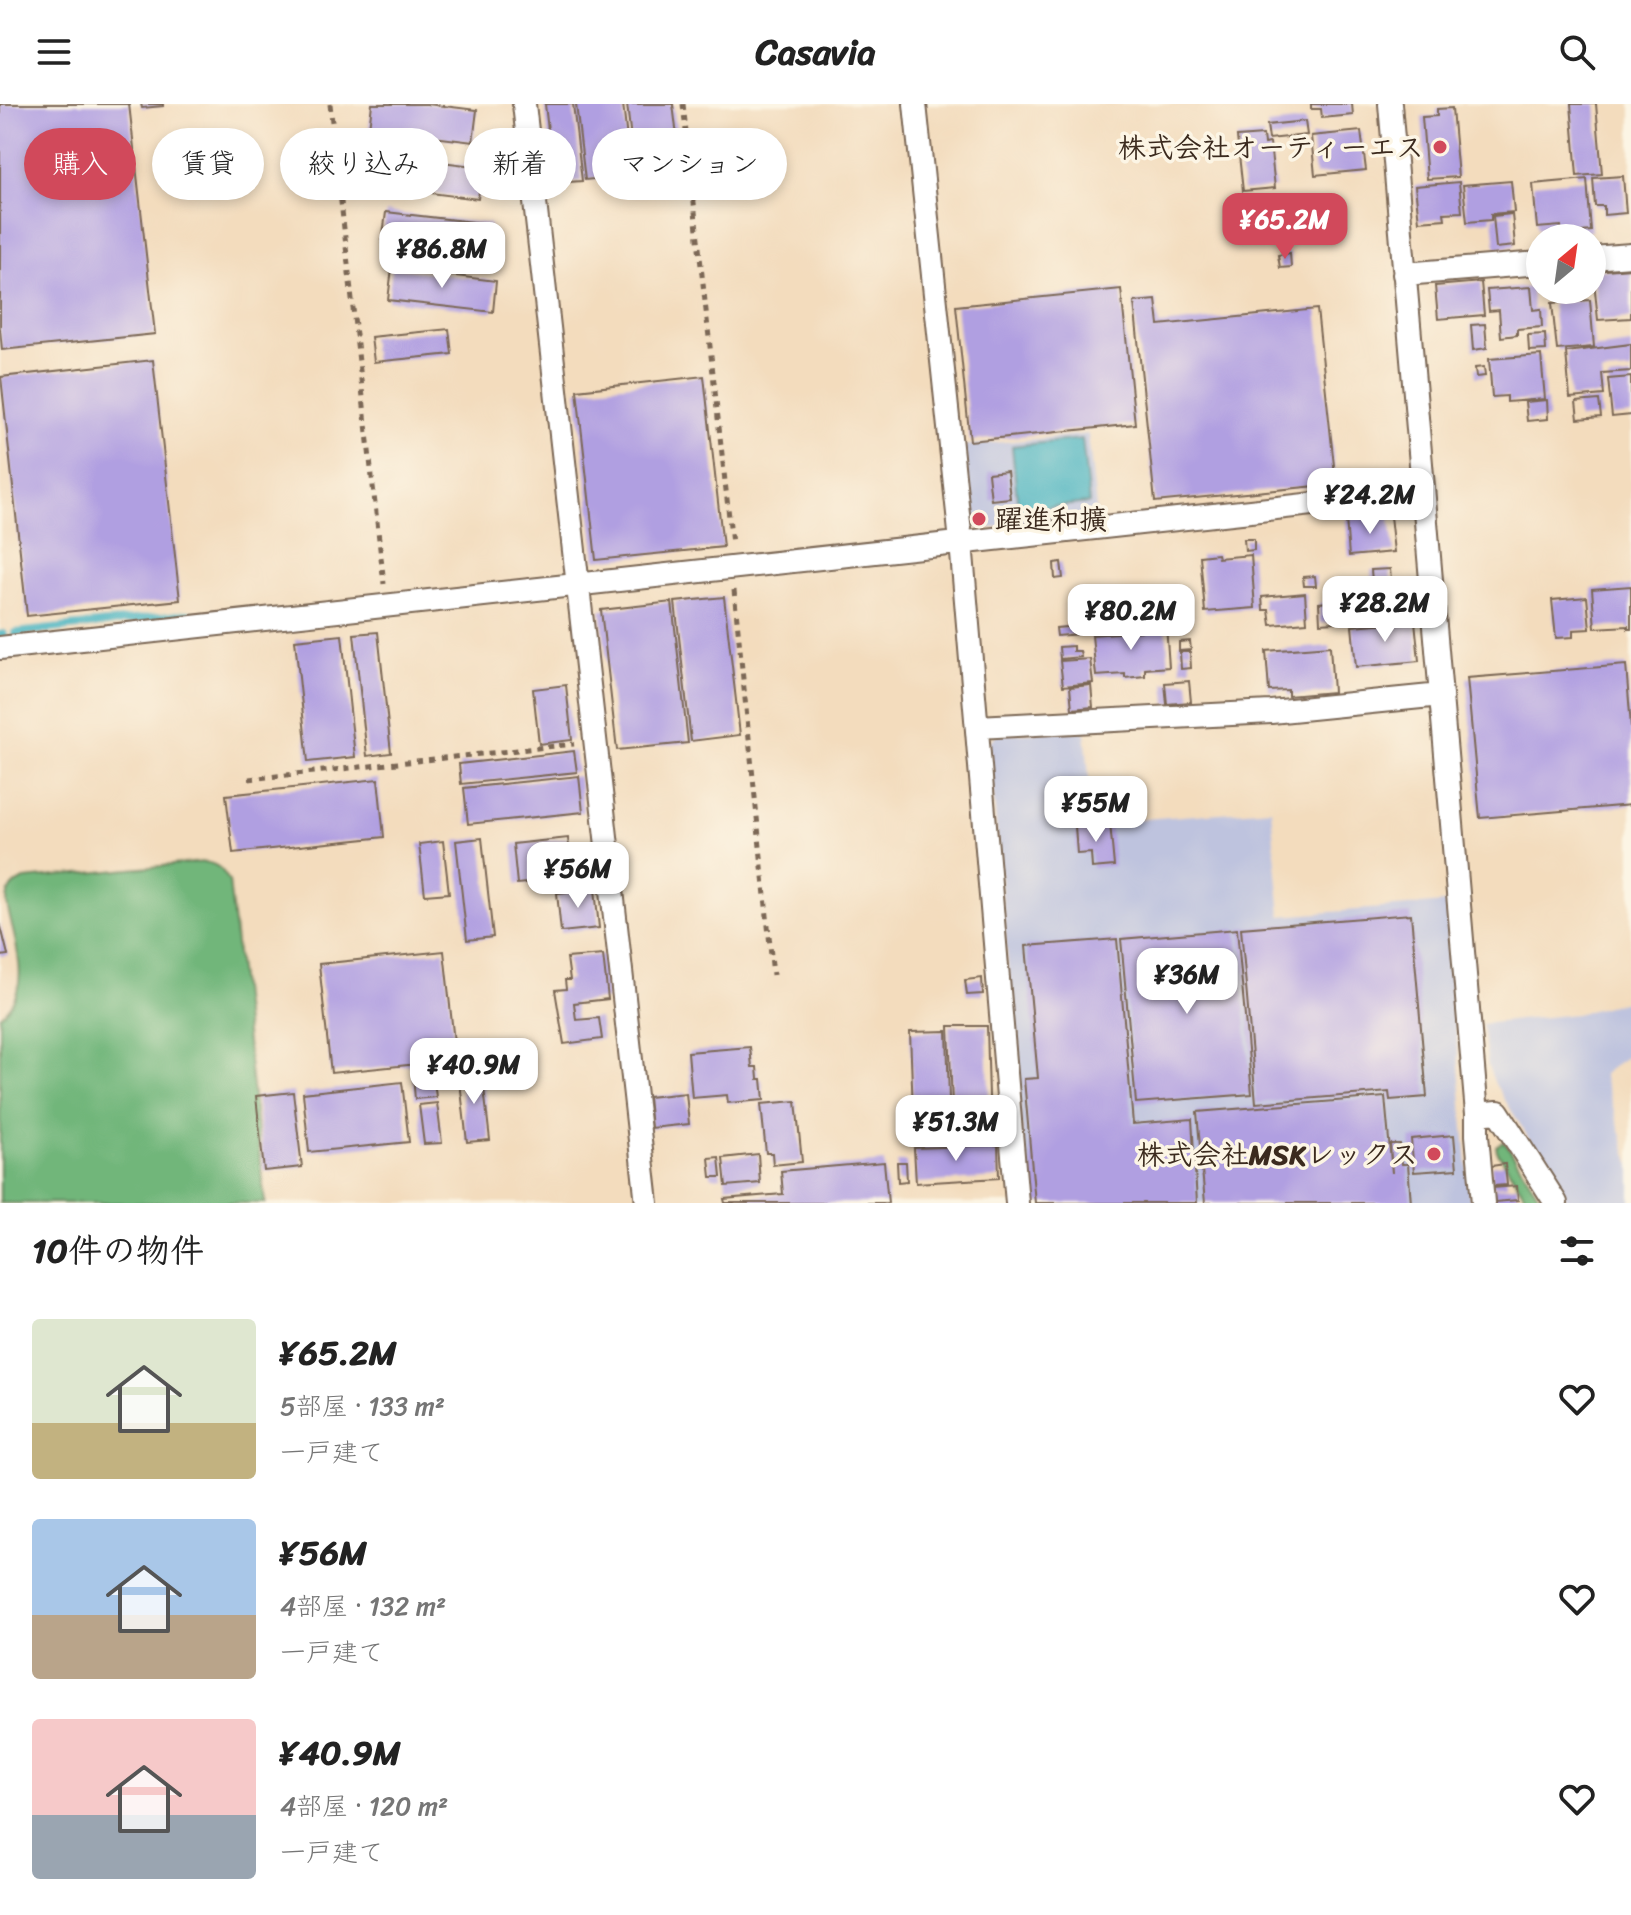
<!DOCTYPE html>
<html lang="ja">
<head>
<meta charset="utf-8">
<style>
  :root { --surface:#fff; --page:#f2f2f2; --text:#222; --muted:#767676; --accent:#d1495b }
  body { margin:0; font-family:Sriracha,"Klee One",sans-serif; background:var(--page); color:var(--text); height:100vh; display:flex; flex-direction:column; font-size:30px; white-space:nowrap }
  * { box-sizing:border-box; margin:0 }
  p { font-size:26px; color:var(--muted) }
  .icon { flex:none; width:44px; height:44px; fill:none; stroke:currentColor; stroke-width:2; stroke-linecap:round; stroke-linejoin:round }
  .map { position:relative; height:1099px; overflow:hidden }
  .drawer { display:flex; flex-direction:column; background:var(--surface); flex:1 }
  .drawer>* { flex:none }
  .guide { position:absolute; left:24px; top:24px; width:800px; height:72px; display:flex; gap:16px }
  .needle { width:52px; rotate:29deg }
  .controls { position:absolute; left:1526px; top:120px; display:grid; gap:16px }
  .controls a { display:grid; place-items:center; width:80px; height:80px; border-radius:50%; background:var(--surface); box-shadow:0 4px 12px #0003; font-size:40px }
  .price { position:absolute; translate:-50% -68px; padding:0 18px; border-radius:16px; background:#fff; color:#222; font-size:26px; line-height:52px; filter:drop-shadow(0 2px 4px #0008) }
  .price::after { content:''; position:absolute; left:50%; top:48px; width:24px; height:18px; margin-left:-12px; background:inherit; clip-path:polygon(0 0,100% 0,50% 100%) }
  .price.active { background:var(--accent); color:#fff }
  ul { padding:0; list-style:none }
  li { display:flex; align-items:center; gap:24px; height:200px; padding:0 32px }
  li span { display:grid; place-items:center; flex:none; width:224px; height:160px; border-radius:8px; color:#555 }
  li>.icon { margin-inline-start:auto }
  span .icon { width:96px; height:96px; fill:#fffc; stroke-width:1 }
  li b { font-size:34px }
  h2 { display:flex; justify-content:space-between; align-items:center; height:96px; padding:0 32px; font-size:34px }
  .chip { padding:0 28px; border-radius:36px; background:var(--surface); box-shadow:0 4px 12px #0003; font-size:28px; line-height:72px }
  .chip.active { background:var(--accent); color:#fff }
  header { display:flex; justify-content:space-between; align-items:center; height:104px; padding:0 32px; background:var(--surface); font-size:36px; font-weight:700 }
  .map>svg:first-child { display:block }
</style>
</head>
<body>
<header><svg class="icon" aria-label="menu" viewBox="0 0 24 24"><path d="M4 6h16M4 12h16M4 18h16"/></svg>Casavia<svg class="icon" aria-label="search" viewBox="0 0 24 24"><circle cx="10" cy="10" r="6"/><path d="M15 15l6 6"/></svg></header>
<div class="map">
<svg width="1631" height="1099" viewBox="0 0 1631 1099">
  <rect width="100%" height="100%" fill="#fcf5e5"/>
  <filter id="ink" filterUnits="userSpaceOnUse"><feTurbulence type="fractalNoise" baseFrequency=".0125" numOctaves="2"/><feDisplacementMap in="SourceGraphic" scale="16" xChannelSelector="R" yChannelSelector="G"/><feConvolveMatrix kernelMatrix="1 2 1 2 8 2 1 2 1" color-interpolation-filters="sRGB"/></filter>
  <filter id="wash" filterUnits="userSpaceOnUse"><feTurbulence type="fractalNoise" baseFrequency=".006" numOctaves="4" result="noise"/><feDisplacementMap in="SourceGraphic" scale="32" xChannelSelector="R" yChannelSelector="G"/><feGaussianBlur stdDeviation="1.8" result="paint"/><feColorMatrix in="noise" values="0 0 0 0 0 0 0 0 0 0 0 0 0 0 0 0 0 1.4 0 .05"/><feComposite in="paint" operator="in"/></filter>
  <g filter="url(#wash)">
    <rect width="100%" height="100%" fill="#f3dcbd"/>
    <!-- industrial -->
    <path fill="#bec3de" d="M1088,330L1097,413L979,425L970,418L962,342Z
      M1085,626L1093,719L1271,705L1281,812L1446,799L1470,1099H1028L989,638L997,630Z
      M1631,896V949L1603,970L1631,1062V1099H1569L1495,980L1488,962L1482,920L1576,910Z"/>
    <!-- forest -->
    <path fill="#71b67a" stroke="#56704c" stroke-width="2" d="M204,758C218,760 222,765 229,777L265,1099H0V912C35,884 14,838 7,800C7,786 11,780 25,775Z
      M1503,1038L1507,1041L1544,1099H1530L1497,1047L1496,1042Z"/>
    <!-- water -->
    <path fill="#43b1bf" stroke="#3f6e6e" stroke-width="2" d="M1082,335L1089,399L1018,406L1012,342Z"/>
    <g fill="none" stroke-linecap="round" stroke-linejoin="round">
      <!-- stream -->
      <path stroke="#43b1bf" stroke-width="8" d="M15,529L188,510
        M0,531L4,530"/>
    </g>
    <g id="blocks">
      <!-- building -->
      <path fill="#b09fe1" d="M0,0H129L155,230L2,246L0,225Z
        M141,0H163V2L142,4Z
        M372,0H427L477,6L473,38L369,25Z
        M545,0H573L582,77L554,79Z
        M576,0H623L631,71L585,76Z
        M627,0H673L681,66L635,71Z
        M1311,0H1352L1353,11L1322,14L1321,5H1311Z
        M1571,0H1596L1602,70L1577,72Z
        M1452,4L1458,73L1427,75L1422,13L1437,12V5Z
        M1305,17L1307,31L1269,35L1267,21Z
        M1361,27L1366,66L1315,71L1311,32Z
        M1263,31L1264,40L1270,39L1275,84L1243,87L1237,33Z
        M378,50L482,63L478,95L374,82Z
        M1623,72L1626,109L1604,111V102H1595L1593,74Z
        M1587,75L1591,127L1562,130L1561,122L1537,124L1533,80Z
        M1511,77L1514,108L1491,110V116L1467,118L1463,81Z
        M1459,78L1462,108L1444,109L1445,115L1419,117L1415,82Z
        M386,108L490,120L486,152L382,139Z
        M1512,110L1515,142L1496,144L1493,112Z
        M1290,149L1291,163L1280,164L1278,151Z
        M392,164L496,177L493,208L388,196Z
        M1631,164V214L1598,216L1593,167Z
        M1481,178L1484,211L1438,215L1435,182Z
        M1531,183L1533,206L1541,205L1542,223L1517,225V231L1501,233L1499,206L1489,207L1487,186Z
        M1121,185L1135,320L970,337L956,202Z
        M1156,196L1159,221L1317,205L1336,380L1155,398L1134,198Z
        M1590,196L1594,243L1557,246L1552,199Z
        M1485,220L1487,244L1473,246L1471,221Z
        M449,225L452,250L374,258L371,233Z
        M1545,230L1546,246L1529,247L1528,231Z
        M1631,240V267L1602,269L1604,291L1570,294L1566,248Z
        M1541,251L1545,295L1507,298V292L1492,293L1489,255Z
        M153,256L180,496L27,512L1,273Z
        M1484,263L1485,272L1476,273L1475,264Z
        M704,272L723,443L596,456L577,286Z
        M1631,273V311L1612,313L1608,275Z
        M1547,296L1548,315L1527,317L1525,298Z
        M1599,296L1601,313L1578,315L1576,298Z
        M1007,367L1010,394L991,396L988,369Z
        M1390,412L1394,448L1349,452L1346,415Z
        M1244,435H1254V446L1245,447Z
        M1217,450L1218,454L1251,451L1255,504L1205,508L1200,452Z
        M1061,458L1063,474L1055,475L1054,459Z
        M1390,465L1392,486L1373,488L1371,466Z
        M1315,472L1316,482H1304L1303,473Z
        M1631,482V525H1628V522L1595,524L1592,485Z
        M1305,489L1307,518L1271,521L1269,506H1263L1262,493Z
        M724,493L740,631L691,637L675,498Z
        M1587,493L1590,525L1573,526V533L1556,534L1552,496Z
        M1349,496L1351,517L1320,519L1319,499Z
        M672,498L688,639L617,646L601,506Z
        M1415,517L1419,557L1356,563L1352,522Z
        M1166,521L1169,563L1145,565V572L1125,574V570L1096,572L1092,531L1141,527L1140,524Z
        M1078,522L1079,530L1057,532L1056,524Z
        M378,528L391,649L367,652L354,530Z
        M342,531L355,653L308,658L295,536Z
        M1190,537L1191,546L1179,547V538Z
        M1073,542V547H1080L1081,553L1060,555L1059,543Z
        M1330,542L1333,588L1288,592V586L1269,587L1266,547Z
        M1180,548H1190L1191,564L1181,565Z
        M1090,555L1093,579L1063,582L1060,557Z
        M1626,561L1631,623V701L1480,714L1467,574Z
        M1189,577L1191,598L1167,600L1165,579Z
        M566,581L572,636L539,640L533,585Z
        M1091,581L1093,603L1072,605L1070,583Z
        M574,647L577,668L461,680L459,660Z
        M579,672L583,708L468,720L464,684Z
        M378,675L384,733L233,749L226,691Z
        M1110,719L1114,762L1092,764L1091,749L1077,750L1075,722Z
        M482,734L493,833L467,836L456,737Z
        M568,734L573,779L555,781L554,776L517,780L513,740Z
        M443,737L449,789L425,791L419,740Z
        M595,785L599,824L561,828L557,789Z
        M1411,810L1427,993L1390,996L1389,988L1256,999L1241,824Z
        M0,819L8,851L0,852Z
        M1237,825L1252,990L1136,999L1121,835Z
        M1117,835L1133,1020L1192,1015L1197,1099H1035L1024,975L1038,974L1026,842Z
        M444,847L456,956L331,969L319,860Z
        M603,851L608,895L574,899L576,916L599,914L602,935L564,940L555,886L566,885L565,876H570L567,854Z
        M982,874L983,890L967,891L965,876Z
        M949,922H987L990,1027L953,1028Z
        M947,927L950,1032L914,1034L910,928Z
        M750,943L752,963H757L758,975H762L764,996L728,999L727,991L692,994L688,948Z
        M482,967L490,1036L467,1038L459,969Z
        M433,970L436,993L415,995L413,972Z
        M402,978L409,1038L309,1048L303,989Z
        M293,988L302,1063L264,1067L256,992Z
        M686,989L689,1020L651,1024L648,993Z
        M1385,993L1392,1069L1390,1040H1400L1402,1060H1408L1411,1099H1205L1197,1008Z
        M796,997L802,1058L773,1061L772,1049H766L761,1000Z
        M437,999L442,1039L424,1040L419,1001Z
        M1454,1031L1457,1065L1414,1068L1411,1035Z
        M998,1041L999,1074L916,1079L914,1044Z
        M758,1050L760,1079L726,1082L723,1054Z
        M719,1053L721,1073H711L709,1054Z
        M884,1058L888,1099H725L724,1095L783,1090L781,1067Z
        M897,1058H906L907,1077L898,1078Z
        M1505,1060L1507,1081L1493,1082L1491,1062Z
        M1517,1082L1518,1096L1495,1098L1493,1084Z"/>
    </g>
  </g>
  <g filter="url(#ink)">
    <use href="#blocks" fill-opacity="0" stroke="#7b6856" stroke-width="2"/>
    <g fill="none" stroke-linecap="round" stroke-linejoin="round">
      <!-- minor casing -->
      <g stroke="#7b6856" stroke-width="26">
        <path id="minor" d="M524,0L647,1099
          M915,0L961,438L1017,1099
          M1390,0L1477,1010V1031L1483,1099
          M1592,154L1631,151
          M1404,170L1540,159
          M0,544L1423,388
          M977,623L1271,608L1441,591
          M1477,1010L1498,1008L1556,1099"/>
      </g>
      <!-- path -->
      <path stroke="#7b6856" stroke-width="5" stroke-dasharray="6 6" stroke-linecap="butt" d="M330,0L384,480
        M683,0L732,440
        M734,486L773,871
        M249,675L574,640"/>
      <!-- minor -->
      <use href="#minor" stroke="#fff" stroke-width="22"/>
    </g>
  </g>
  <!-- markers -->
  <g fill="#d1495b" stroke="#fcf5e5" stroke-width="3">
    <circle cx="1440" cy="43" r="8"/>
    <circle cx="979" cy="415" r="8"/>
    <circle cx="1434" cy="1050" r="8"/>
  </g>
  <g text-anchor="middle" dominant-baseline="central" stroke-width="7" stroke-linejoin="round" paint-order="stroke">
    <!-- poi labels -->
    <g font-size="28" font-weight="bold" fill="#3b2a1e" stroke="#fcf5e5" text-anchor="end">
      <text x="1424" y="43">株式会社オーティーエス</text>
      <text x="995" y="415" text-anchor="start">躍進和擴</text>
      <text x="1418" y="1050">株式会社MSKレックス</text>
    </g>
  </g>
</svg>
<div class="controls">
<a><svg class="needle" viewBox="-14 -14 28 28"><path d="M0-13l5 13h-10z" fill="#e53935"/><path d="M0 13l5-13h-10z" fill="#767676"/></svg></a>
</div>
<b class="price active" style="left:1285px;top:157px">¥65.2M</b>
<b class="price" style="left:442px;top:186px">¥86.8M</b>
<b class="price" style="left:1370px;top:432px">¥24.2M</b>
<b class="price" style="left:1385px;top:540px">¥28.2M</b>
<b class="price" style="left:1131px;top:548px">¥80.2M</b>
<b class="price" style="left:1096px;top:740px">¥55M</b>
<b class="price" style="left:578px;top:806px">¥56M</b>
<b class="price" style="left:1187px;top:912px">¥36M</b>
<b class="price" style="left:474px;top:1002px">¥40.9M</b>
<b class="price" style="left:956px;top:1059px">¥51.3M</b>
<div class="guide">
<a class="chip active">購入</a>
<a class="chip">賃貸</a>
<a class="chip">絞り込み</a>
<a class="chip">新着</a>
<a class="chip">マンション</a>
</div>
</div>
<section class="drawer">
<h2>10件の物件<svg class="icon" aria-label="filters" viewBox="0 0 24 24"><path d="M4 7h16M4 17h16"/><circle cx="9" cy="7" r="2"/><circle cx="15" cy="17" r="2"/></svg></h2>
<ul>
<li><span style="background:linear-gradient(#dfe7d0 65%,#c2b280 0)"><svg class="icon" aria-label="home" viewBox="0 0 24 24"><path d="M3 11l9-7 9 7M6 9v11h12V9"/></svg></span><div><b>¥65.2M</b><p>5部屋 · 133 m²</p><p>一戸建て</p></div><svg class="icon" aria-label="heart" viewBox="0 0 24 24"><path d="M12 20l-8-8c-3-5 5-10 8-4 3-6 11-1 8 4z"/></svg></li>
<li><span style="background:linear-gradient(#a9c7e8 60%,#b9a48a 0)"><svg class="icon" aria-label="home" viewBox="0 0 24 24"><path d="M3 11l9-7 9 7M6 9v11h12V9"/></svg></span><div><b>¥56M</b><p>4部屋 · 132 m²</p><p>一戸建て</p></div><svg class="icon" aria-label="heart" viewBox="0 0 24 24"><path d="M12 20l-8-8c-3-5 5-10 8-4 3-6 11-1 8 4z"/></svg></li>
<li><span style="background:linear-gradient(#f6c9c9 60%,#9aa5b1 0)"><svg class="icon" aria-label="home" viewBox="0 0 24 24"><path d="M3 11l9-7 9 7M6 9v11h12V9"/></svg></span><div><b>¥40.9M</b><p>4部屋 · 120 m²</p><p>一戸建て</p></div><svg class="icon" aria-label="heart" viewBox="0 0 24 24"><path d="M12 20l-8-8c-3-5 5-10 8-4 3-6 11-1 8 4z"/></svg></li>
</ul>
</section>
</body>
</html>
